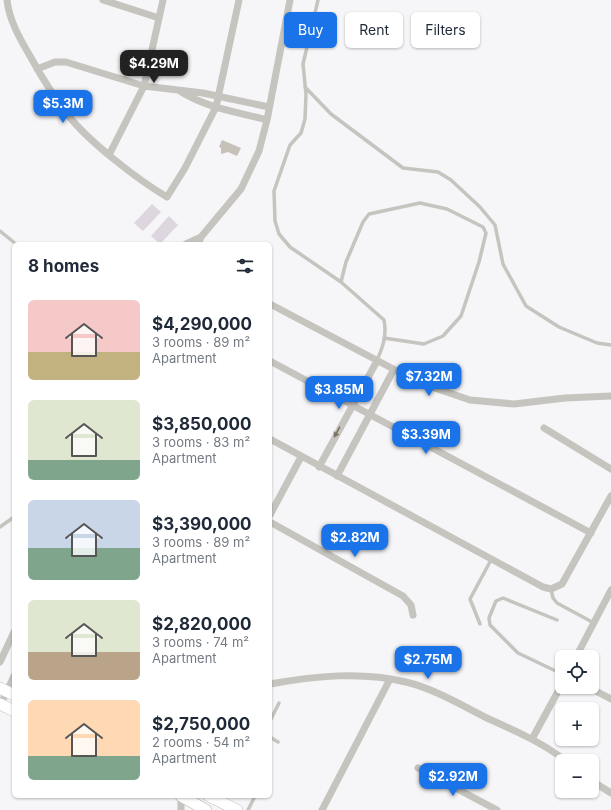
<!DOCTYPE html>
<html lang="en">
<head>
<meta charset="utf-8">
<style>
  :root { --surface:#fff; --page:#f2f2f3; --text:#1f2937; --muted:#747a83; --accent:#1a73e8 }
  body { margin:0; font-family:Inter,sans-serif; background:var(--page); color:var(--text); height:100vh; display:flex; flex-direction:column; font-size:15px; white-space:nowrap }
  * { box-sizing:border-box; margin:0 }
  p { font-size:13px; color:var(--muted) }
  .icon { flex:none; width:22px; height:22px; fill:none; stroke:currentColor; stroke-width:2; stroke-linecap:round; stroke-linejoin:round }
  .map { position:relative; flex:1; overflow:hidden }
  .side { position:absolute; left:12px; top:242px; width:260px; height:556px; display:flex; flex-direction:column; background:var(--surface); border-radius:6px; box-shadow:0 1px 3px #0004 }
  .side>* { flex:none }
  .banner { position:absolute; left:284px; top:12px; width:267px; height:36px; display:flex; gap:8px }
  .controls { position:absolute; left:555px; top:650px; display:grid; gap:8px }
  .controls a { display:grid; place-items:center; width:44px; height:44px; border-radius:6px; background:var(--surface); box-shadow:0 1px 3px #0004; font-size:20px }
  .price { position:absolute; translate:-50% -34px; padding:0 9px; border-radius:8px; background:var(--accent); color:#fff; font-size:13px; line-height:26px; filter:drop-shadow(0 1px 2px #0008) }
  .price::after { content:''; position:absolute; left:50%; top:24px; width:12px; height:9px; margin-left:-6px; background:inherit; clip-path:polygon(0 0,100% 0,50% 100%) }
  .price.active { background:#222; color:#fff }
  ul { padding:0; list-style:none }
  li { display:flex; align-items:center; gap:12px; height:100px; padding:0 16px }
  li span { display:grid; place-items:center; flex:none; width:112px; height:80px; border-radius:6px; color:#555 }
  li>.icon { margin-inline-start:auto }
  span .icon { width:48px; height:48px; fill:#fffc; stroke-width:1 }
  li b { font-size:17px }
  h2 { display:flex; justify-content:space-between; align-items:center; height:48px; padding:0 16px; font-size:17px }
  .chip { padding:0 14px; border-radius:6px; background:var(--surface); box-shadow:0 1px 3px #0004; font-size:14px; line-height:36px }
  .chip.active { background:var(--accent); color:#fff }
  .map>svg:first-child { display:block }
</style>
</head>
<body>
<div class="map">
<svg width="611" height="810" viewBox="0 0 611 810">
  <rect width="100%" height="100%" fill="#f6f5f7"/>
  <!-- green -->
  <path fill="#ddd6de" d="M152,204L161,212L143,231L134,223Z
    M169,216L178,225L160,244L151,236Z"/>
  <!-- water -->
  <path fill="#c8c1b9" d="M222,140L241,148L237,156L228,152L221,154V148L219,147Z"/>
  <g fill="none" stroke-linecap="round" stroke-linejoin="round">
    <!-- primary casing -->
    <g stroke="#b9b6b0" stroke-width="12">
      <path id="primary" d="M0,688L14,695
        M0,704L14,711
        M181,796L206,810
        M209,796L237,810"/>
    </g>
    <!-- service -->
    <path stroke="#c6c4bf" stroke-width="3.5" d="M318,0L303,64L306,94L305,119L301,133L290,145L274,191L275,221L279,234L290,247L341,282L384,320C387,335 383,347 377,360
      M305,87L331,114L403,168L438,172L451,180L480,207L495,225L503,264L526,306L559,327L597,343L611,345
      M0,231L16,244
      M341,282L346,262L363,222L369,214L420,203L447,209L483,227L486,233L479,262L461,316L443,336L424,344L384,338
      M0,527L14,517
      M551,589L553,598L557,603L594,623
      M557,620L503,598L496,601L489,618L490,625L518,653L562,674
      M480,624L470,599L491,560
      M270,721L279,703
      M270,737L278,742
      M248,810L255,796"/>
    <!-- minor -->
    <path stroke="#c6c4bf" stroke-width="7" d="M7,0C9,20 20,39 30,56C41,76 54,97 68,115C88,141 138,180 167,197L185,168L216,107L239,0
      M103,0L159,18
      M37,69L55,62H66L144,86L203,93L269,107
      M180,91C206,108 238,112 267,120
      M109,155L144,86L163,0
      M186,244L201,237
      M198,244L201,237L241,189L259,151L267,120L290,0
      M270,304L420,383L470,400L514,404L565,398L611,396
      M270,361L591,533
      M544,428L611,469
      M270,439L543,587L551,589L562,584L611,496
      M319,467L377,361
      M337,476L393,371
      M270,515L301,457
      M270,522L403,596L411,605L413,615
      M576,657L611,590
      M0,662L14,632
      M270,684C315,676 361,671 406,682C435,689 463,706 489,719C516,731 543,743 566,761
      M588,687L611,699
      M1,704L14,676
      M532,739L562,684
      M418,768L497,810
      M592,781L611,793
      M181,810V796
      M322,810L390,679"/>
    <!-- primary -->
    <use href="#primary" stroke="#fff" stroke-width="11"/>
  </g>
  <!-- one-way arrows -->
  <defs><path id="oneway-solid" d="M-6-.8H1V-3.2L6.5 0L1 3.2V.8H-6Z"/></defs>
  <use fill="#7c7565" href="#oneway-solid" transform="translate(337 432) rotate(119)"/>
</svg>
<div class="controls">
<a><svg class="icon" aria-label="locate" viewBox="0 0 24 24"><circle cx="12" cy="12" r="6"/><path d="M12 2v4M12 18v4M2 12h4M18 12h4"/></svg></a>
<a>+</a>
<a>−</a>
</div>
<b class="price active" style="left:154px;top:84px">$4.29M</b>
<b class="price" style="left:63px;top:124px">$5.3M</b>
<b class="price" style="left:429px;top:397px">$7.32M</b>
<b class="price" style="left:339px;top:410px">$3.85M</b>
<b class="price" style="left:426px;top:455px">$3.39M</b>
<b class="price" style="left:355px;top:558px">$2.82M</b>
<b class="price" style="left:428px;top:680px">$2.75M</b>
<b class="price" style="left:453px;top:797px">$2.92M</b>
<div class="banner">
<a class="chip active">Buy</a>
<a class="chip">Rent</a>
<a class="chip">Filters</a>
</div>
<section class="side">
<h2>8 homes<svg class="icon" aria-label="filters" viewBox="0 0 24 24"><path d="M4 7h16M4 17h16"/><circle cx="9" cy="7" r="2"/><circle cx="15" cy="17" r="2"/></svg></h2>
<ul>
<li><span style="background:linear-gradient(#f6c9c9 65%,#c2b280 0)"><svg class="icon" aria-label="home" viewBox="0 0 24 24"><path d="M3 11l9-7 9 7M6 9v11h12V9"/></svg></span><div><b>$4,290,000</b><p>3 rooms · 89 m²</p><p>Apartment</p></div></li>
<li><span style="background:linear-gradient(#dfe7d0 75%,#7fa58c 0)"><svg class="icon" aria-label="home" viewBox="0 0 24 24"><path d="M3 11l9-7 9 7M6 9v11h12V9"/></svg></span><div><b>$3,850,000</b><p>3 rooms · 83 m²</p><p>Apartment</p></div></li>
<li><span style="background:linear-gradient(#c9d6e8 60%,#7fa58c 0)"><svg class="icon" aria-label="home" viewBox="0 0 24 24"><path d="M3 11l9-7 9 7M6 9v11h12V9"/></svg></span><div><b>$3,390,000</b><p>3 rooms · 89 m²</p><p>Apartment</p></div></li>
<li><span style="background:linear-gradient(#dfe7d0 65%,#b9a48a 0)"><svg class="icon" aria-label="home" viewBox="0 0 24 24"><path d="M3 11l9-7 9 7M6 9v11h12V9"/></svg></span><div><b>$2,820,000</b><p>3 rooms · 74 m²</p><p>Apartment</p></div></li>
<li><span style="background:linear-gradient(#ffd9b3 70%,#7fa58c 0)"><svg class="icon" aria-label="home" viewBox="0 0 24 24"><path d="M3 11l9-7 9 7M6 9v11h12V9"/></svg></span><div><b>$2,750,000</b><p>2 rooms · 54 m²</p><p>Apartment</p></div></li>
</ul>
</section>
</div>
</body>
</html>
